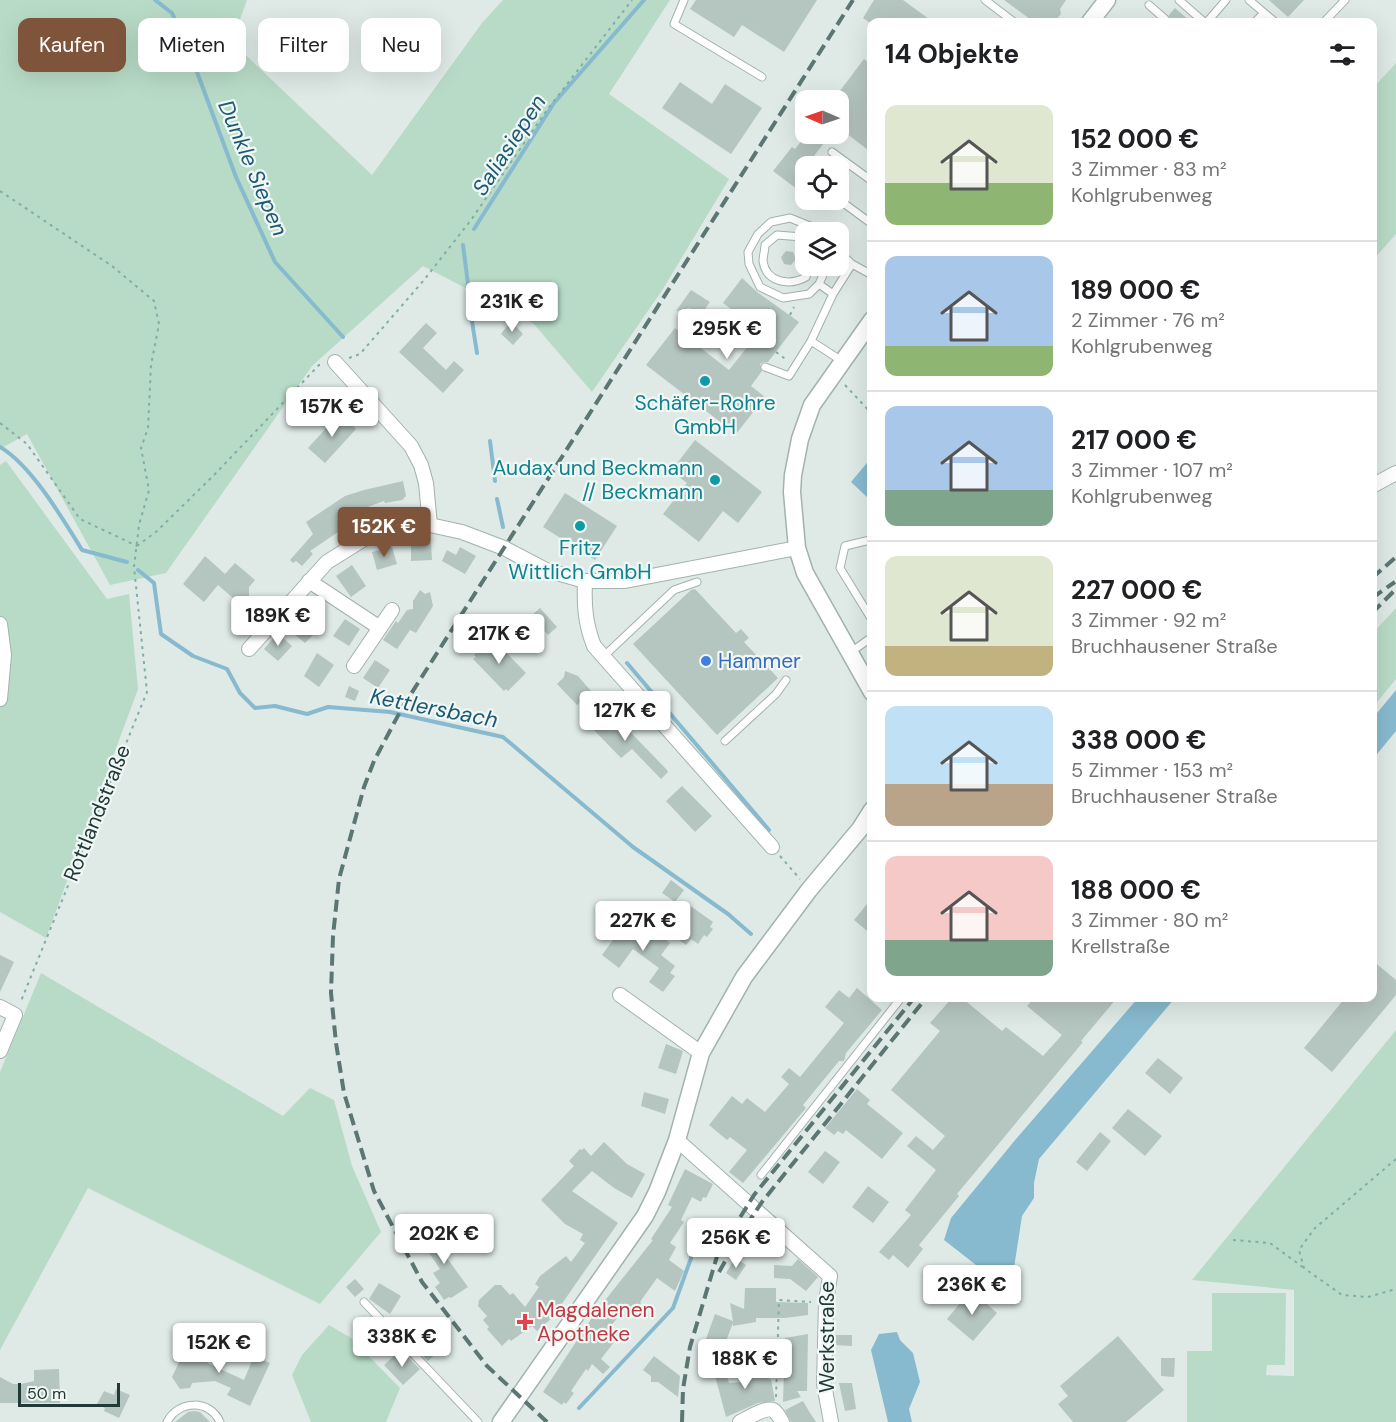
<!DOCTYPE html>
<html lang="de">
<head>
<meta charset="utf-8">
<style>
  :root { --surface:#fff; --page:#f6f6f6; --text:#202124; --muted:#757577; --line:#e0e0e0; --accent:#7e543b }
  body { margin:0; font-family:"DM Sans",sans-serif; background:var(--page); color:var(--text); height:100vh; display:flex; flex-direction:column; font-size:22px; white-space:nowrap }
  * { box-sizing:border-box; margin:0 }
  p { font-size:20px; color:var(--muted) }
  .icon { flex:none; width:33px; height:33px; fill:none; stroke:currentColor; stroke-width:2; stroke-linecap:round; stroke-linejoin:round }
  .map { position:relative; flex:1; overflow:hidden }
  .sheet { position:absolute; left:867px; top:18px; width:510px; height:984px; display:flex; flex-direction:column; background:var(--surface); border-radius:12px; box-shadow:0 6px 24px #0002 }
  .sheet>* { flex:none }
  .guide { position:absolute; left:18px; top:18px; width:570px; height:54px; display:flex; gap:12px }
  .needle { width:39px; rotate:272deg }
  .fabs { position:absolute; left:795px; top:90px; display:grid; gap:12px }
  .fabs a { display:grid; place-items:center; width:54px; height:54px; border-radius:12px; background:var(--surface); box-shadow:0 6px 24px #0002; font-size:30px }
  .scale { position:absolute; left:18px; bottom:15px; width:102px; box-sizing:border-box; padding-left:6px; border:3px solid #213a37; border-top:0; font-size:16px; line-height:21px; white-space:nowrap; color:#213a37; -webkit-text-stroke:4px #f0f7f4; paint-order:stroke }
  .price { position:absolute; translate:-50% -51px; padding:0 14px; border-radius:6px; background:#fff; color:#222; font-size:20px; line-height:39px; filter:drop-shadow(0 2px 3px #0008) }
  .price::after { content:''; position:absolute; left:50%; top:36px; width:18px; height:14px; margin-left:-9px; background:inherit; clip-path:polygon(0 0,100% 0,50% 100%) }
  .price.on { background:var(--accent); color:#fff }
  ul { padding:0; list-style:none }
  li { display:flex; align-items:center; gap:18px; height:150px; padding:0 18px }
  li+li { border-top:2px solid var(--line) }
  li span { display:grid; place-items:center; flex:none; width:168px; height:120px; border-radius:12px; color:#555 }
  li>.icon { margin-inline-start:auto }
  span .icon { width:72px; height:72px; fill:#fffc; stroke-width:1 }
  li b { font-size:26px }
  h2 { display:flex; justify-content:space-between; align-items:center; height:72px; padding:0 18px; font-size:26px }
  .tag { padding:0 21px; border-radius:12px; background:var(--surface); box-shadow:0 6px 24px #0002; font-size:21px; line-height:54px }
  .tag.on { background:var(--accent); color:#fff }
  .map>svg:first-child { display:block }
</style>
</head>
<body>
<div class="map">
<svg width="1396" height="1422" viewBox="0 0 1396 1422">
  <rect width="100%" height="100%" fill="#dfeae7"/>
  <!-- green -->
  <path fill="#b8dbc7" d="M0,0H247L232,42L372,175L482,23L503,0H670L609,94L729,179L663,289L592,392L533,323L423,266L312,366L166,573L110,585L27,434L0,449Z
    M1396,63V234L1373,260V88Z
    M6,461L107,599L129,594L138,689L46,938L0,912V465Z
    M1396,608V679L1373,707V633Z
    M41,973L283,1116L310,1088L334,1100L352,1166L381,1232L320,1304L88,1188L0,1350V1072Z
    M1396,1030V1422H1187V1351H1212V1293H1286L1285,1365H1267L1266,1375L1294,1376V1290L1192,1280Z
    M329,1325L351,1338L400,1388L386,1422H311L292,1375L302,1355Z"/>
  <!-- water -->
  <path fill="#88bacf" d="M871,458V494L868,498L851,482Z
    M1396,690V731L1373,759V718Z
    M1138,998H1175L1039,1159L1034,1183V1198L1022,1216L1014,1268L985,1272L944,1240L951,1218L1016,1139Z
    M897,1332L900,1340L913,1353L920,1382L909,1409L912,1422H888L871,1350L879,1334Z"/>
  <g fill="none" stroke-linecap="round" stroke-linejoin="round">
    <!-- stream -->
    <path stroke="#88bacf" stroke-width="4" d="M155,0L172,13L194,64L236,177L275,262L343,337
      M474,229L554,103L644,0
      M463,245L468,284
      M470,309L477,353
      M490,441L495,481
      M0,447C31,465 63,519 82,550L127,562
      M497,499L503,527
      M138,570L154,583L161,634L193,656L227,669L240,693L255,708L275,706L307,714L328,707L390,712L503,737L633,847L728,914L751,934
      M627,663L769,830
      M579,1408L673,1308L698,1239"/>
  </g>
  <!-- building -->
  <path fill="#b5c5c0" d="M696,0H817L784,52L742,25L734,37L690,9Z
    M874,0H903L933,22H869L863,18Z
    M1004,0H1066L1060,9L1061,14L1054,22H1034Z
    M1269,0H1304L1288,17Z
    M1175,8L1191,22H1169V15Z
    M864,59L872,65V153L838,127V100H833Z
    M680,82L712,104L725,84L762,108L731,154L662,108Z
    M807,134H831L806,166V196L773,171L792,147L795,149Z
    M786,251L793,252L796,259L791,265L784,264L781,257Z
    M742,278L757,292L799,322L768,362H764L760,364L762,371L751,386L765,397L736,434L646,365L675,328L729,370L752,341L744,334L752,325L723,303Z
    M691,290L710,302L700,316L690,308L676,311Z
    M511,321L523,334L513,345L501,334Z
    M426,323L437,333L423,348L446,370L454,361L464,370L443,393L399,352Z
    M311,394L319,401L304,417L296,410Z
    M340,413L356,429L325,463L308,448Z
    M695,440L762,492L738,523L723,511L699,542L663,514L687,483L671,471Z
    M403,481L406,496L402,500L385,503L384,501L337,518L344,528L310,551L313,554L302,566L296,561L293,563L290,560L313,534L306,522L345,496L364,490Z
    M565,493L617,526L595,560L543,527Z
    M411,542H431L432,560L411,561Z
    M392,547L397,564L377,570L372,552Z
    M460,547L476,556L465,574L442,561L447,550L456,555Z
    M205,556L225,574L235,563L255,580L249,587V596L241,605L218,585L204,602L183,584Z
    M352,565L366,586L351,597L336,576Z
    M695,589L736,633L741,629L749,638L744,642L778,678L717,735L633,644L691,590Z
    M420,590L425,594L430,592L433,606L416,633L410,630L397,649L383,640L396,621L398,623L407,610L413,609V601Z
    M309,598L322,609L307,626L315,633L305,643L294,634L304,623L294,614Z
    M540,608L557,627L548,635L531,616Z
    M345,619L360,629L349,646L333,636Z
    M278,633L292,646L278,661L264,649Z
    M492,638L526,673L508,691L506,689L504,691L473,659L476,657L474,655Z
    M317,653L334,665L319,687L304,676Z
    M375,660L390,670L378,688L363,678Z
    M565,671L578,676L591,691L577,705L557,684L564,677Z
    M349,686L359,691L355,701L345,697Z
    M609,710L667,770L668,772L661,779L632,749L621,758L591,727Z
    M682,786L712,816L695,832L666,801Z
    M671,880L684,890L675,902L662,893Z
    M872,898V935L854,920Z
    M685,902L713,922L710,927L713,929L707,937L704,935L698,944L691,939L686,945L667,931L677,918L674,916Z
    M640,920L670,943L661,955L675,966L670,973L675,976L663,992L649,982L659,968L633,949L619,968L602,955L618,933L625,939Z
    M0,955L14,962L0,992Z
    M1372,960L1396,980V995L1332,1072L1304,1048L1345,998H1372Z
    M857,988L882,1010L846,1053L844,1061H839L803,1105L806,1108L743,1183L729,1172L747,1150L730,1137L727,1140L709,1125L732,1096L742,1104L747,1098L765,1112L789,1084L781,1077L789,1068L800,1077L844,1023L825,1007L839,990L849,998Z
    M952,998H962L1002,1031L1006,1027L1043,1056L1062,1035L1027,1006L1034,998H1117L1081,1041L1083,1042L957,1194L959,1196L919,1245L923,1249L908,1268L893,1255L889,1260L879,1252L911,1215L905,1210L936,1170L907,1146L916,1136L933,1150L945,1136L891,1090L940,1031L930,1023Z
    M666,1044L683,1051L676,1074L658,1068Z
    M1158,1058L1183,1078L1170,1094L1145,1073Z
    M857,1089L870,1100L867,1104L903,1133L882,1159L846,1130L843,1134L838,1131L834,1135L825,1128Z
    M644,1092L669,1099L665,1114L641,1106Z
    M1128,1109L1162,1136L1145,1156L1112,1128Z
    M1100,1132L1111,1141L1087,1171L1076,1162Z
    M604,1142L627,1164L645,1174L632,1198L614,1188L592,1171L572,1191L618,1223L552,1318L537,1331L532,1326L511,1341L509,1339L502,1346L487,1329L489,1327L483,1320L487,1316L478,1306L479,1300L495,1285H501L510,1295L513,1293L525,1307L539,1287L535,1284L540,1276L566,1256L571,1262L585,1243L580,1240L583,1234L565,1224L541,1200L574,1166L569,1161L580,1149L582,1150L584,1148L591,1156Z
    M825,1151L840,1162L823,1184L808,1172Z
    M685,1169L713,1184L706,1198L703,1197L701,1202L692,1197L681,1220L684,1222L670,1243L676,1247L669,1260L684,1271L675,1291L657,1278L640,1302L641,1303L635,1311L627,1305L611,1326L621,1333L601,1359L610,1367L603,1374L592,1364L588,1371L586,1369L571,1391L574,1393L566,1404L564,1402L562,1405L543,1392L595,1313L653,1240L651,1239L672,1207L668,1205Z
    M868,1186L889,1202L873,1223L852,1207Z
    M440,1228L445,1229L451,1237L443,1243L448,1251L444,1254L468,1287L451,1298L449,1297L444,1300L435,1287L440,1283L433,1273L440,1269L421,1241Z
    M735,1258L746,1265L736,1280L726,1273Z
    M798,1259L818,1277L806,1291L790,1279L774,1278V1265L792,1266Z
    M355,1279L364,1289L355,1297L346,1287Z
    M379,1283L401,1296L390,1314L369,1299Z
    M745,1288H776V1302L808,1303V1315L785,1318H756V1322L733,1326V1323L724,1346L706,1339L715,1314L733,1321L730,1303L744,1309Z
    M971,1290L997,1313L973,1341L947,1319Z
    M429,1333L444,1347L428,1361L414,1347Z
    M808,1334L807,1391H797L801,1397L783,1402L784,1370L788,1377L789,1352H785V1338Z
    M834,1335H852V1346L834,1345Z
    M1118,1336L1164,1390L1126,1422H1073L1058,1404L1068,1396L1060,1386Z
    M209,1345L217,1356L207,1363L244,1380L254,1356L270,1363L250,1406L227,1395L231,1388L215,1381L192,1383L190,1388L180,1389L172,1377L186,1348Z
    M397,1353L402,1359L406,1355L420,1369L403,1385L384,1365Z
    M654,1356L680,1376L678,1397L658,1382H651V1376L643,1370Z
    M1161,1358H1175L1174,1377L1161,1376Z
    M763,1360L769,1379H771L775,1401L758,1403L726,1417L714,1372L725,1370L729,1383L749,1381L748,1373H751L750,1364Z
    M59,1369L60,1403H0V1377L13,1384H21L34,1381V1370Z
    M839,1383H852L856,1409L845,1411Z
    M116,1389L130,1395L119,1418L104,1411L105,1408L97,1404L104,1391L114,1395Z
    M803,1401L810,1413L816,1422H791L785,1410Z
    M194,1411L200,1412L210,1422H175L188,1412Z"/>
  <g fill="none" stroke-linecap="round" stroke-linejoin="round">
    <!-- service casing -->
    <g stroke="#a2b2af" stroke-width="9">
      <path id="service" d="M684,0L674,24L762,77
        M985,0L1014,22
        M1179,0L1204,22
        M1249,0L1275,22
        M1149,5L1165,19
        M1207,22L1226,0
        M1255,22L1264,13
        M1324,22L1345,0
        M832,152L872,181
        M838,173L846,162
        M838,199L872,224
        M818,232L810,226L790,218L771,222L758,234L748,252L749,264L760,287L783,298L809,294L819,284L833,294
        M806,242L802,237L777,235L765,245C765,250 763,256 763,261C766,283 790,286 806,277L810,266
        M838,251L852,264L872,275
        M819,284L827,266
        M811,341L833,294L852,264
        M765,367L789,376L811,341L842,361
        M872,541L870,540L845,546L840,568L872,620
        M851,652L872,637
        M603,657L674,590L697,582
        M725,741L776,694L786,680
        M761,1175L901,998
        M364,1302L478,1422
        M167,1422C178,1400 210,1399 220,1422"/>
    </g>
    <!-- minor casing -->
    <g stroke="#a2b2af" stroke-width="16">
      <path id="minor" d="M335,362L411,446L421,465L426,483L430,525
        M1372,486L1396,473
        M309,581L380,628
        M585,581C584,605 585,623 594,646L772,847
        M0,624L4,655L0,699
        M249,649L327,562L372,534L403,527L430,525L462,532L504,548L546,570L585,581H625L797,548
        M354,666L392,610
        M620,995L701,1053
        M0,1007L15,1015L0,1051
        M677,1140L830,1276L826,1302L824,1384L831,1422
        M740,1422C748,1418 765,1407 773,1410C777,1412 780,1418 782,1422"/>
    </g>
    <!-- tertiary casing -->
    <g stroke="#a2b2af" stroke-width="19">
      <path id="tertiary" d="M1090,22L1107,0
        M872,320L812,405L800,439L793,475L792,492L797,548L805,573L872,692
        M501,1422L645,1216L657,1192L677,1140L701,1053L744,977L809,890L860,829L872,810"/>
    </g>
    <!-- path -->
    <path stroke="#80aea6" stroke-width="2" stroke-dasharray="3 4.5" stroke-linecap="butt" d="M0,191L112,266L154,301L159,324L151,365L148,428L141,448L149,490L139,525L134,567L147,692L21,1001
      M790,315L794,307
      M776,352L788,361
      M349,358L360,354L424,280L471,220L547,110L632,0
      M845,385L872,414
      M0,423L27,444L80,519L137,546
      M137,546L157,531L215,474L319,365H324
      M780,856L800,879
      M1396,1159L1314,1229L1299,1250L1304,1268L1342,1295L1368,1297L1396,1289
      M1233,1240L1270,1243L1304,1268
      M776,1397L779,1300L811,1302"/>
    <!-- service -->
    <use href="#service" stroke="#fff" stroke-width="7"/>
    <!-- minor -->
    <use href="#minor" stroke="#fff" stroke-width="14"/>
    <!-- tertiary -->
    <use href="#tertiary" stroke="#fff" stroke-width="16"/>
    <!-- rail -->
    <path stroke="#5b7673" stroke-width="4" stroke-dasharray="12 6" stroke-linecap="butt" d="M1372,578L1396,557
      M1372,598L1395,582
      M1372,613L1396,589
      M719,1272L742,1232L762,1202L926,998
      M547,1422L487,1366L422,1282L374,1191L344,1093L336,1043L331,993L333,936L339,879L364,787L374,761L402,708L853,0
      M682,1422L683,1389L690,1347L718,1253L754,1195L914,998"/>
  </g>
  <!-- markers -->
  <g fill="#0f9aa8" stroke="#f0f7f4" stroke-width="2">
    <circle cx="705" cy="381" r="6"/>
    <circle cx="715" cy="480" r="6"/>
    <circle cx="580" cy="526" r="6"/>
  </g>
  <circle fill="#3f7fe0" stroke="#f0f7f4" stroke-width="2" cx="706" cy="661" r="6"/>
  <path fill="#e0444e" stroke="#f0f7f4" stroke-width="2" d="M522 1313h6v6h6v6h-6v6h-6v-6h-6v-6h6z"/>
  <g text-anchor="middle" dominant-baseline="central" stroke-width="4.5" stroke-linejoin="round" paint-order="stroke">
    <!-- culture labels -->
    <g font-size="21" fill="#0d838f" stroke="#f0f7f4">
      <text x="705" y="403">Schäfer-Rohre<tspan x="705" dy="24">GmbH</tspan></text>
      <text x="703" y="468" text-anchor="end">Audax und Beckmann<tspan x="703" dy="24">// Beckmann</tspan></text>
      <text x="580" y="548">Fritz<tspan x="580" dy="24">Wittlich GmbH</tspan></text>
    </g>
    <!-- shop labels -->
    <g font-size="21" fill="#366cbe" stroke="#f0f7f4" text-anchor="start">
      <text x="718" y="661">Hammer</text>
    </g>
    <!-- street labels -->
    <g font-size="21" fill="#213a37" stroke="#f0f7f4">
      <text transform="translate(97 813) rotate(-68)">Rottlandstraße</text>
      <text transform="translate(827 1337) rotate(-90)">Werkstraße</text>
    </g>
    <!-- health labels -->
    <g font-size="21" fill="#be3a42" stroke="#f0f7f4" text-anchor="start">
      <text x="537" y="1310">Magdalenen<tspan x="537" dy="24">Apotheke</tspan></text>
    </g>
    <!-- water labels -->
    <g font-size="22" font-style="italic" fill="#1c5975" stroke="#f0f7f4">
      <text transform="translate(509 145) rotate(-57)">Saliasiepen</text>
      <text transform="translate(253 168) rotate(67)">Dunkle Siepen</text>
      <text transform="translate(434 708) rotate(11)">Kettlersbach</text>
    </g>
  </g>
</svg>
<div class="fabs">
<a><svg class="needle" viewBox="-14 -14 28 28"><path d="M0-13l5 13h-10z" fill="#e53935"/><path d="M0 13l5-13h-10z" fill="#757577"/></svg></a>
<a><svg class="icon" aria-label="locate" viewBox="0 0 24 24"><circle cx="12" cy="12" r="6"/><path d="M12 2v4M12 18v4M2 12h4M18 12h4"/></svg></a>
<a><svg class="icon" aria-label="layers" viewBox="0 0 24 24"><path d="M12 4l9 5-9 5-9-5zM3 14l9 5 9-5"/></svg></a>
</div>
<div class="scale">50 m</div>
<b class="price" style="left:512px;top:333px">231K €</b>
<b class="price" style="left:727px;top:360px">295K €</b>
<b class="price" style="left:332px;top:438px">157K €</b>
<b class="price on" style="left:384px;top:558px">152K €</b>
<b class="price" style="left:278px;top:647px">189K €</b>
<b class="price" style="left:499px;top:665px">217K €</b>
<b class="price" style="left:625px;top:742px">127K €</b>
<b class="price" style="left:643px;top:952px">227K €</b>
<b class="price" style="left:444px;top:1265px">202K €</b>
<b class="price" style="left:736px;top:1269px">256K €</b>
<b class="price" style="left:972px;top:1316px">236K €</b>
<b class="price" style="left:402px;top:1368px">338K €</b>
<b class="price" style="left:219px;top:1374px">152K €</b>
<b class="price" style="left:745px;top:1390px">188K €</b>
<div class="guide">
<a class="tag on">Kaufen</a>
<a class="tag">Mieten</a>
<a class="tag">Filter</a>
<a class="tag">Neu</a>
</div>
<section class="sheet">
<h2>14 Objekte<svg class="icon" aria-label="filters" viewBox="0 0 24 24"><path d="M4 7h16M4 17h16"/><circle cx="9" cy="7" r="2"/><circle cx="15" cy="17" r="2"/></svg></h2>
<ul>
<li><span style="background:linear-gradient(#dfe7d0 65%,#8fb573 0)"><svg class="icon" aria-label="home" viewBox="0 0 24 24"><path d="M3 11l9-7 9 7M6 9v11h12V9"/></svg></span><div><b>152 000 €</b><p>3 Zimmer · 83 m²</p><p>Kohlgrubenweg</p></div></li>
<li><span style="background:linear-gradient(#a9c7e8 75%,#8fb573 0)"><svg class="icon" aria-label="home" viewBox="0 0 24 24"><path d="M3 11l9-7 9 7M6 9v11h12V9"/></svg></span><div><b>189 000 €</b><p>2 Zimmer · 76 m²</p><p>Kohlgrubenweg</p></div></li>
<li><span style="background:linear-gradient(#a9c7e8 70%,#7fa58c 0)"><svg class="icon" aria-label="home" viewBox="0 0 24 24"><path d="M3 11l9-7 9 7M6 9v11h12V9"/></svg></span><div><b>217 000 €</b><p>3 Zimmer · 107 m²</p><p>Kohlgrubenweg</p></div></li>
<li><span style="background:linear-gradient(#dfe7d0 75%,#c2b280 0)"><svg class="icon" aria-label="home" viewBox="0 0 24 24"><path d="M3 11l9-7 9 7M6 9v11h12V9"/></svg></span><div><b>227 000 €</b><p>3 Zimmer · 92 m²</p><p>Bruchhausener Straße</p></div></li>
<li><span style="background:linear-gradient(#bfe0f5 65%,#b9a48a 0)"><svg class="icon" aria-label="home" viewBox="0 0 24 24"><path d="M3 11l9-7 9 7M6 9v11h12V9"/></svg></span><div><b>338 000 €</b><p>5 Zimmer · 153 m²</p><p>Bruchhausener Straße</p></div></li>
<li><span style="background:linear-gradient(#f6c9c9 70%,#7fa58c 0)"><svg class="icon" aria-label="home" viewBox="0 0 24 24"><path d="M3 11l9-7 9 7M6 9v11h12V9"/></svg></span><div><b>188 000 €</b><p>3 Zimmer · 80 m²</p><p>Krellstraße</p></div></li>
</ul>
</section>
</div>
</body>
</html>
